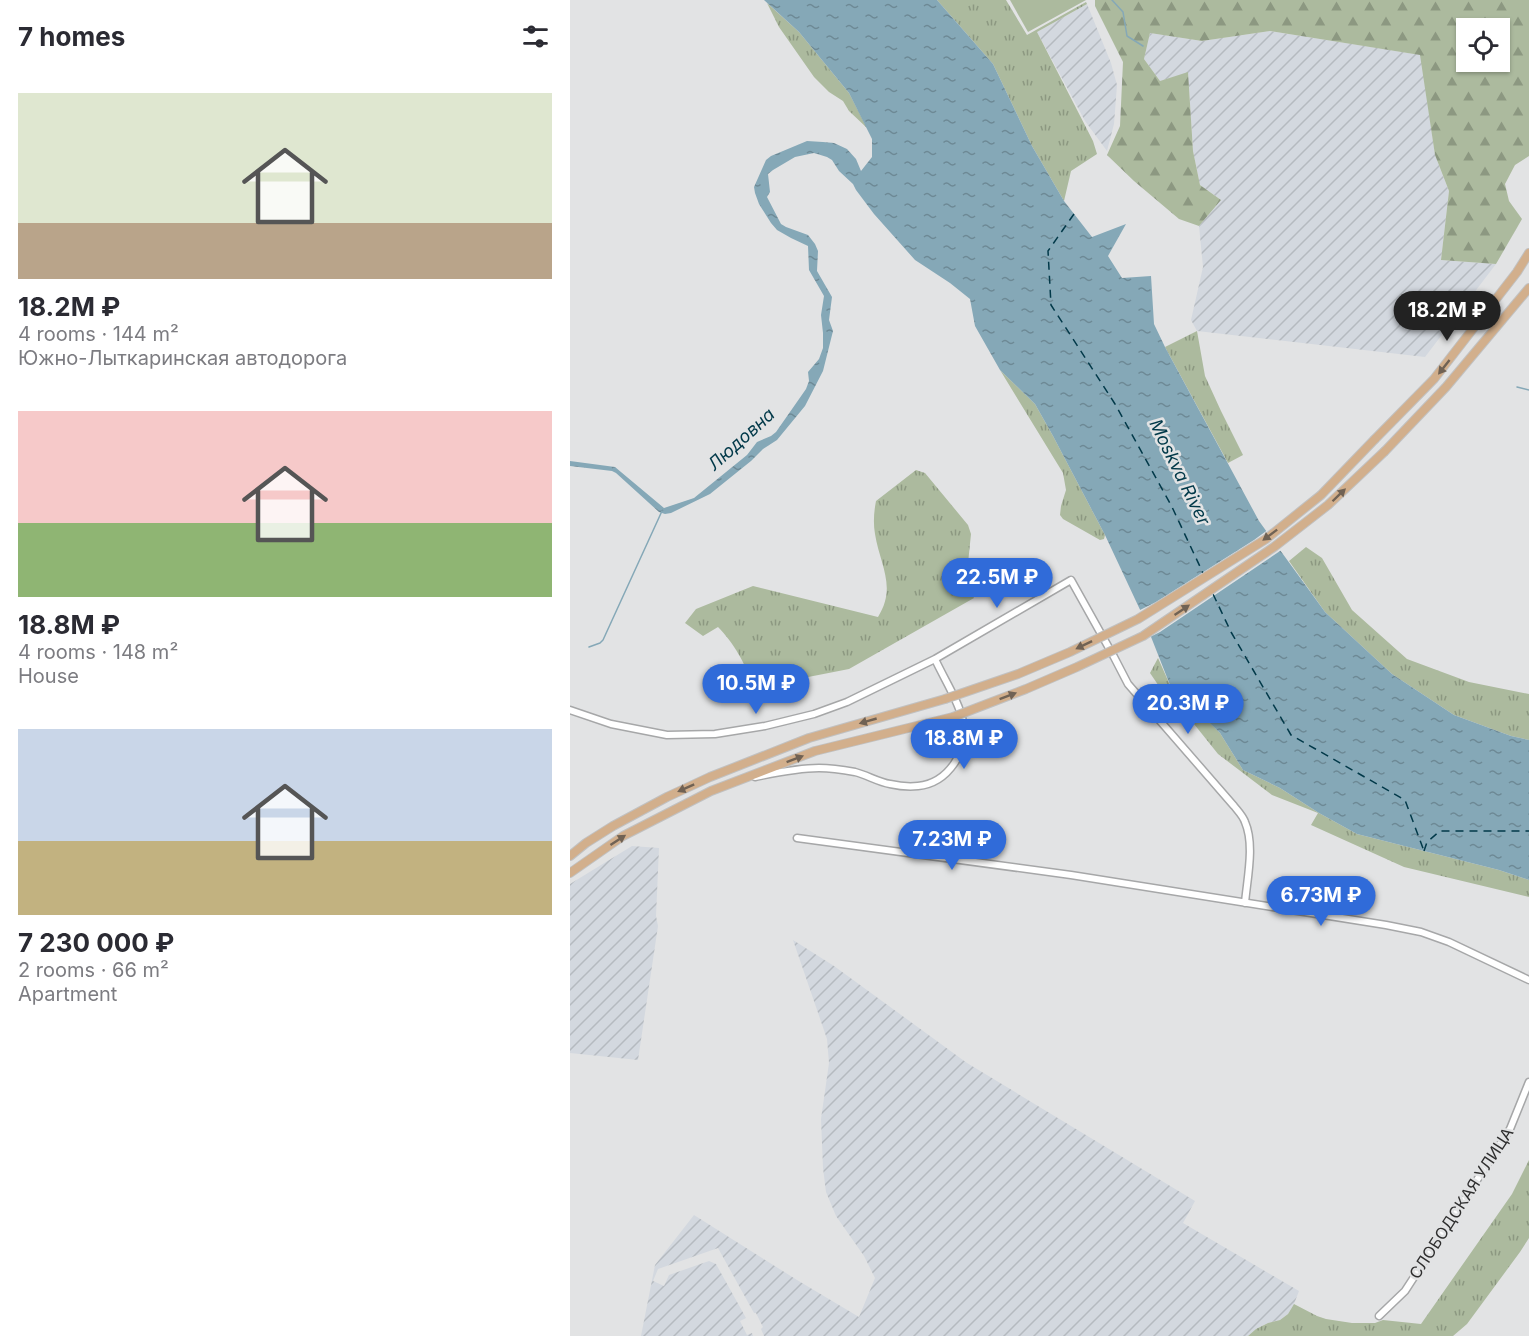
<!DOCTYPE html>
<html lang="en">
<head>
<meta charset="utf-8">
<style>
  :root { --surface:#fff; --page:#f7f7f7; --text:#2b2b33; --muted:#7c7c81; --accent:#306bd9 }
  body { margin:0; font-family:Inter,sans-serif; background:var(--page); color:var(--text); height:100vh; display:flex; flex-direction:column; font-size:22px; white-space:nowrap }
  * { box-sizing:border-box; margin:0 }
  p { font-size:20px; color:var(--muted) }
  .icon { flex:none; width:33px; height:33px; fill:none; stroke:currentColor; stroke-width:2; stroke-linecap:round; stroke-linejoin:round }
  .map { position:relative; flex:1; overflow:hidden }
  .sheet { display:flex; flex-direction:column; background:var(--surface); width:570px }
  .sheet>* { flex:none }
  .buttons { position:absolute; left:886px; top:18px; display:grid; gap:12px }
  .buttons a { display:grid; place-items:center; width:54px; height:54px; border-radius:0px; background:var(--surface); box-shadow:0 2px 4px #0004; font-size:30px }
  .price { position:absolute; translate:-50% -51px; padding:0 14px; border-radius:21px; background:var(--accent); color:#fff; font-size:20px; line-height:39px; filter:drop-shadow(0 2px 3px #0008) }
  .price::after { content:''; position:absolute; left:50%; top:36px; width:18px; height:14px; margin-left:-9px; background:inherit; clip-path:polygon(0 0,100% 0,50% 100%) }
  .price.selected { background:#222; color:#fff }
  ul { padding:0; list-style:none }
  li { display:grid; align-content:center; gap:12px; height:318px; padding:0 18px }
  li span { display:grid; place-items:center; height:186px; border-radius:0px; color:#555 }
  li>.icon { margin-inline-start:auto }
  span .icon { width:108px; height:108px; fill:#fffc; stroke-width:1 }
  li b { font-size:26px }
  h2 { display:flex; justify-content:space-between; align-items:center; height:72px; padding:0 18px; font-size:26px }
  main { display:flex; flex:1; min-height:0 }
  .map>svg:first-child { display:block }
</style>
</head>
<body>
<main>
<section class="sheet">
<h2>7 homes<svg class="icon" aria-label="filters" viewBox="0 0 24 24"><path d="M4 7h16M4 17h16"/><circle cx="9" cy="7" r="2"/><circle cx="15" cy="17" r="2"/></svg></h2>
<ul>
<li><span style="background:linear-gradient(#dfe7d0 70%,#b9a48a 0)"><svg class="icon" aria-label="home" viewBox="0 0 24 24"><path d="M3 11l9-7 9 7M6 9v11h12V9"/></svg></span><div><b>18.2M ₽</b><p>4 rooms · 144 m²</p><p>Южно-Лыткаринская автодорога</p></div></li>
<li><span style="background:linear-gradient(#f6c9c9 60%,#8fb573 0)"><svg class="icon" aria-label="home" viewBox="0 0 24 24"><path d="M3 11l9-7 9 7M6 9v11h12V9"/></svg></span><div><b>18.8M ₽</b><p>4 rooms · 148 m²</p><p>House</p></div></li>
<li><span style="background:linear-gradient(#c9d6e8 60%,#c2b280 0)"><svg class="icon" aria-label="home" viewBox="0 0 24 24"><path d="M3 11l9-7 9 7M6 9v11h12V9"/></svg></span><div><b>7 230 000 ₽</b><p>2 rooms · 66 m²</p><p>Apartment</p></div></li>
</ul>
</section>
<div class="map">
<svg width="959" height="1336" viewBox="0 0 959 1336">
  <defs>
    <pattern id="industrial-furrows" width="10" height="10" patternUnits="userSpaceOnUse" patternTransform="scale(1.5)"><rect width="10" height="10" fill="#d3d8df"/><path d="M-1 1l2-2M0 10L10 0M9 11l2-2" fill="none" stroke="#b5bac0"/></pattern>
    <pattern id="grass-tufts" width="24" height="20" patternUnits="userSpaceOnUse" patternTransform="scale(1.5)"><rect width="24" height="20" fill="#acba9e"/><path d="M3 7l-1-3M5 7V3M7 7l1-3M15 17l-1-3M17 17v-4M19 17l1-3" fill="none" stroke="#8c9881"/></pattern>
    <pattern id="forest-firs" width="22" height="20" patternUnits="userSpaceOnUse" patternTransform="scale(1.5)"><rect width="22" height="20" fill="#acba9e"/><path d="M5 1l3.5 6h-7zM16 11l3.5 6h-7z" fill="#8c9881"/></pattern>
    <pattern id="water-ripples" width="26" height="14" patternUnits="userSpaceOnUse" patternTransform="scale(1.5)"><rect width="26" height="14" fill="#85a8b7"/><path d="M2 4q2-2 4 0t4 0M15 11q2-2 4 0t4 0" fill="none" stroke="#6d8995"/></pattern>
  </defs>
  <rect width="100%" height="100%" fill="#e2e3e4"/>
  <!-- industrial -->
  <path fill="url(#industrial-furrows)" d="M517,4L541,63L547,85L544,124L537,151L515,121L467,32Z
    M700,31L851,55L865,155L879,191L871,260L926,264L855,357L627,331L621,320L633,267L629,226L651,200L630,185L623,151L618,73L590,81L574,59L580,33L632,41Z
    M62,846L89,848L86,916L88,926L68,1060L0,1053V884Z
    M223,940L264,966L397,1063L625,1201L613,1223L729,1291L724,1304L718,1314L710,1320L698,1323L686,1329L678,1336H194L191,1329L193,1327L186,1313H184L148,1248L88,1269L83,1281L94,1286L99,1275L139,1261L146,1264L176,1318L170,1321L177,1335L182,1333L183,1336H71L85,1265L124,1215L227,1280L289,1317L305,1278L294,1256L266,1216L256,1192L253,1168L251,1119L259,1063L257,1039Z"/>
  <!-- grass -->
  <path fill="url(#grass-tufts)" d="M367,0H436L457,35L516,2L517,4L467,32L523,141L527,154L501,171L494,201L462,146L423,64Z
    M197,3L229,32L279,93L297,128L279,111L273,101L259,92L244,77L209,27Z
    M627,331L635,376L651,411L673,455L658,463L595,347Z
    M430,370L465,404L483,436L535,535L534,539L530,540L493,519L490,515L491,506L496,490L493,473Z
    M346,470L355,473L398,525L401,534L396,583L404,598L279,669L228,679L181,685C178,666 162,641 148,627L133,636L115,623L126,609L183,586L308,617C327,587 310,565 305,534C303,523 304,511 306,501Z
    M736,547L752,558L782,610L837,659L899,682L959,694V740L941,736L884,715L822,674L755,612L719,561Z
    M588,658L600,685L650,733L673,770L710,788L749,813L787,834L929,870L959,880V897L834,867L741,825L748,813L702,795L648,754L620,719L599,701L580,673Z
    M959,1160V1238L950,1252L897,1324L883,1336H678L686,1329L698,1323L710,1320L718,1314L724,1304L747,1316L756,1319L782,1323H805L813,1320L851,1324L942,1194Z"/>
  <!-- forest -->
  <path fill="url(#forest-firs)" fill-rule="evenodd" d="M525,0H959V156L945,165L935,184L939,201L952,219L926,264L871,260L879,191L865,155L850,55L700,31L632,41L580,33L574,59L590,81L618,72L623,151L630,185L651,200L629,226L609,219L564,181L537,155L550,126L553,62L525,6ZM897,28H930V62H897Z"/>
  <!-- garden -->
  <path fill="#acba9e" d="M440,0H516L458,32Z"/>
  <!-- water -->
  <path fill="url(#water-ripples)" d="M194,0H367L423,64L462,146L494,201L522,237L556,224L538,256L552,278L581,276L584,324L595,347L689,521L755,612L822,674L884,715L941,736L959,740V880L929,870L787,834L749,813L710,788L673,770L650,733L600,685L572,614L535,535L483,436L465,404L430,370L405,326L400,299L380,283L345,260L304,214L286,190L283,184L269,171L262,160L257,157L244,153L225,157L203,170L198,174L200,192L197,197L211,224L216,227L238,235L245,244L248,251L247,271L262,297L259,320L263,331L253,371L235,406L207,440L193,449L181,461L140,494L101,513L95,514L89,512L46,473L42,471L0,466V461L45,467L94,508L124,498L177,455L187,442L201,436L206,432L236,389L239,381L238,372L249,359L253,348V333L251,315L254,296L239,270L238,246L221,238L207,230L201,223L189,204L185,193L184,187L196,160L201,156L237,141L253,142L264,143L277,149L286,159L291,171L302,157V139L279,93L229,32Z"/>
  <!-- pier -->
  <path fill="#e2e3e4" d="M699,529L713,549L590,632L578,638L568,611L586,602L684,540Z"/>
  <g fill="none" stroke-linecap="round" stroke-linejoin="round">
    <!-- stream -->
    <path stroke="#85a8b7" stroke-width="1.5" d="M542,0L553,12L557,36L573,46
      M947,387L959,390
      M19,647L30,643L33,640L92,511"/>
    <!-- ferry -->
    <path stroke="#023949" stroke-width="1.5" stroke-dasharray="8 6" stroke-linecap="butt" d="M504,214L478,251L481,305L545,404L602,507L633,573
      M643,594L661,632L721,735L835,800L854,851
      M854,851L857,842L870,831H959"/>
    <!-- minor casing -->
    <g stroke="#a6a7a8" stroke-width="9">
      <path id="minor" d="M0,710L41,724L97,735L145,734L195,726L244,714L277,702L365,659L501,580L544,657L558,684L664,806C668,811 673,816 675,822C685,845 677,879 675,903
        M185,777C205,773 227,768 249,768C260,768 274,770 285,772C297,775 308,782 320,784C329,786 339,787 348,786C378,783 399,751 393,722C390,703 373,677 365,659
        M227,838L501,875L816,925L851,932L879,942L959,980
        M809,1316L835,1291L940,1129L959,1082"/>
    </g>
    <!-- major casing -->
    <g stroke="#c1c1c1" stroke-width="10">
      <path id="major" d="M805,439L864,379L947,272L959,253
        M815,451L876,387L959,288
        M0,856L16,843L43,826L97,797L140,777L239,738L375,699
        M0,873L53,836L141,791L245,751L383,717"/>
    </g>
    <!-- minor -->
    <use href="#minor" stroke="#fff" stroke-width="6"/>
    <!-- major -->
    <use href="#major" stroke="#d2af8c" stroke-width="8"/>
    <!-- major-bridge casing -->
    <g stroke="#c1c1c1" stroke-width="10" stroke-linecap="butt">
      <path id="major-bridge" d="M375,699L448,674L500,652L568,619L696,539L751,495L805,439
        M383,717L456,689L507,667L573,636L704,547L758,505L815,451"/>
    </g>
    <!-- major-bridge -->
    <use href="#major-bridge" stroke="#d2af8c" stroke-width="8"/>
  </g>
  <!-- one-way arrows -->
  <defs><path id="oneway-solid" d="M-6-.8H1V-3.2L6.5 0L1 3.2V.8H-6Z" transform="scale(1.5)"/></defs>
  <g fill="#706254">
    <use href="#oneway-solid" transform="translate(874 367) rotate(128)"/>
    <use href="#oneway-solid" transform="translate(769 495) rotate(-44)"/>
    <use href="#oneway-solid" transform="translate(700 535) rotate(143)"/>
    <use href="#oneway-solid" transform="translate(612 610) rotate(-34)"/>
    <use href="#oneway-solid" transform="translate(514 645) rotate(154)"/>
    <use href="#oneway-solid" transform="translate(438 696) rotate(-21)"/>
    <use href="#oneway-solid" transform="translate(298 721) rotate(164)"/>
    <use href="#oneway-solid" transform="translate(225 759) rotate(-21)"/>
    <use href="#oneway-solid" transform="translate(116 788) rotate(156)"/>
    <use href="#oneway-solid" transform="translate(48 840) rotate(-33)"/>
  </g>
  <g text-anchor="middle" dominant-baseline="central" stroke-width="5" stroke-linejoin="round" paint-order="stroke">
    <!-- street labels -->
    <g font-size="16" fill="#2f2f2f" stroke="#e2e3e4">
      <text transform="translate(891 1203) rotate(-57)">СЛОБОДСКАЯ УЛИЦА</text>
    </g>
    <!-- water labels -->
    <g font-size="18" font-style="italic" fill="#023949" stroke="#e2e3e4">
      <text transform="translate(171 439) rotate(-42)">Людовна</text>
      <text transform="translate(610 472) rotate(64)">Moskva River</text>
    </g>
  </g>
</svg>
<div class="buttons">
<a><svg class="icon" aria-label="locate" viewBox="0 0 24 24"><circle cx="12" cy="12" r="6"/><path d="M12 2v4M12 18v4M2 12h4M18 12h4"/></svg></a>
</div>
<b class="price selected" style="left:877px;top:342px">18.2M ₽</b>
<b class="price" style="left:427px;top:609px">22.5M ₽</b>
<b class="price" style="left:186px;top:715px">10.5M ₽</b>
<b class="price" style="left:618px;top:735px">20.3M ₽</b>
<b class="price" style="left:394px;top:770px">18.8M ₽</b>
<b class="price" style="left:382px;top:871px">7.23M ₽</b>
<b class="price" style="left:751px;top:927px">6.73M ₽</b>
</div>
</main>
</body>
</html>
